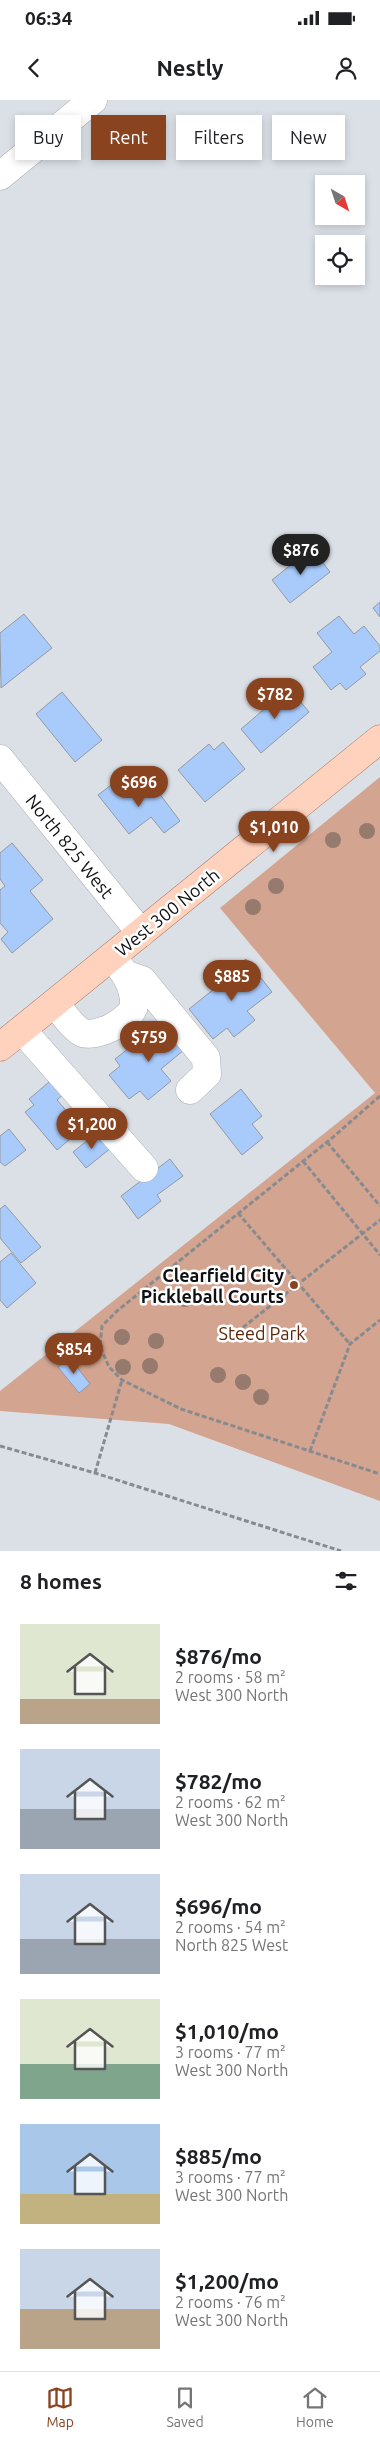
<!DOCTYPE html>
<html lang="en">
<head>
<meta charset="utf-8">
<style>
  :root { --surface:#fff; --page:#f2f2f2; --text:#202124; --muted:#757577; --line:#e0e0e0; --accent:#8a431f }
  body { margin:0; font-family:Ubuntu,sans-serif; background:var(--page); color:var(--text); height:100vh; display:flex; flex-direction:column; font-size:19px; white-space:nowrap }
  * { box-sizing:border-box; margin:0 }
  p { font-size:16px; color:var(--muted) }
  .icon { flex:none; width:28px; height:28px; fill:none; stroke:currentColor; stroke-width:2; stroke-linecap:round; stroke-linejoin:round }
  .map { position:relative; height:1451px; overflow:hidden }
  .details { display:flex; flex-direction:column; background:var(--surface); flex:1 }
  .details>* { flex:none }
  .guide { position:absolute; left:15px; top:15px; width:350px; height:45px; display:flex; gap:10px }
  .needle { width:32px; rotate:141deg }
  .fabs { position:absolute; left:315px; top:75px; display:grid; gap:10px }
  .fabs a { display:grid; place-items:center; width:50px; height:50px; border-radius:0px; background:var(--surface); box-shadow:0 2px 8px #0003; font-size:25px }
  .price { position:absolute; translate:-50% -42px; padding:0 11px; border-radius:18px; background:var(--accent); color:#fff; font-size:16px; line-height:32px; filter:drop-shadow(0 1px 2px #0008) }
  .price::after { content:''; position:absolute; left:50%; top:30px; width:15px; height:11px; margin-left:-8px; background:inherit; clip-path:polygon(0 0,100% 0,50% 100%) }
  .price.active { background:#222; color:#fff }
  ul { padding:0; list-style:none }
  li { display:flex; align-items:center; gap:15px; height:125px; padding:0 20px }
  li span { display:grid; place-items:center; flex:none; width:140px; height:100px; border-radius:0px; color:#555 }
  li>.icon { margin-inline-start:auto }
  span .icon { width:60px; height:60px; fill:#fffc; stroke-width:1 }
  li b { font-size:21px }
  h2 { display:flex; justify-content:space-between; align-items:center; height:60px; padding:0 20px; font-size:21px }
  .chip { padding:0 18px; border-radius:0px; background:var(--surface); box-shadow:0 2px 8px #0003; font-size:18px; line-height:45px }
  .chip.active { background:var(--accent); color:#fff }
  .status { display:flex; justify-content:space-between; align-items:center; height:35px; padding:0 25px; background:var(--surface); direction:ltr }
  .status svg { height:14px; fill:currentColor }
  header { display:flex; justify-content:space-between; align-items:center; height:65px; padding:0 20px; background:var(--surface); font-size:22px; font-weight:700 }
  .tabs { display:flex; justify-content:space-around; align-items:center; height:70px; border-top:1px solid var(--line); background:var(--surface); font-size:14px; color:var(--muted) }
  .tabs a { display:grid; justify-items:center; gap:2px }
  .tabs .active { color:var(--accent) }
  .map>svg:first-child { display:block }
</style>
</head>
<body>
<div class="status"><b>06:34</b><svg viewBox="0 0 49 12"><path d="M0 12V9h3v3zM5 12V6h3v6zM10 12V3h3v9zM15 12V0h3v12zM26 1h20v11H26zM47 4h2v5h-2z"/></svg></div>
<header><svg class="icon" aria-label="back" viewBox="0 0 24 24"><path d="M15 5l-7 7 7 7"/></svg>Nestly<svg class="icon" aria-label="person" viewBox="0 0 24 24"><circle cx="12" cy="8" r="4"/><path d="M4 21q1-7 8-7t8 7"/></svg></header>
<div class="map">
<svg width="380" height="1451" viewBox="0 0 380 1451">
  <rect width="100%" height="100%" fill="#dbe0e7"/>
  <!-- green -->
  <path fill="#d3a48f" d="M380,677V1401L169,1324L0,1311V1291L375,993L220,808Z"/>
  <!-- building -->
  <path fill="#a9cbfc" stroke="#9499a0" d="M312,448L330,472L290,503L272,480Z
    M380,502V517L373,508Z
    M24,514L52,548L1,588L0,533Z
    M339,516L354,534L364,526L380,546V551L360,567L366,574L346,590L340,583L331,590L313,567L332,552L317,533Z
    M289,588L309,612L261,653L241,629Z
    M62,592L102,640L75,662L36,614Z
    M223,642L245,669L205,702L178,670L209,644L214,650Z
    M150,681L180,721L164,733L151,717L129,734L98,695L115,682L127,698Z
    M12,743L43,780L30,791L53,819L12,853L1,839L8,832L0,823V790L5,786L0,779V753Z
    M246,859L272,892L247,911L255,920L234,937L227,928L213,939L189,909L224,881L222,878Z
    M170,921L190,945L161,969L171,981L148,1000L140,991L129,999L109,975L120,966L115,959L138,941L141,944Z
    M55,977L67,991L57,1000L82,1029L57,1050L25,1012L34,1005L29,999Z
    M241,989L262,1016L252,1024L263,1038L242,1055L210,1014Z
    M9,1029L26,1050L5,1066L0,1062V1036Z
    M98,1032L111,1048L86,1068L73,1052Z
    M170,1059L183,1076L157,1095L161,1101L138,1119L121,1096Z
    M5,1105L41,1147L21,1163L0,1138V1109Z
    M11,1153L36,1183L7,1208L0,1200V1162Z
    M70,1258L90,1284L79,1293L58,1267Z"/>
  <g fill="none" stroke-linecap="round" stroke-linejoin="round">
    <!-- minor casing -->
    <g stroke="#abb0b7" stroke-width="29">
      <path id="minor" d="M0,76L93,0
        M0,659L141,833
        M127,875L142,880L206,958L207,974L190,990
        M55,903C62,912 71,926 81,932C94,940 133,920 134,905C135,886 123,870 112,857
        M22,930L144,1068"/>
    </g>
    <!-- major casing -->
    <g stroke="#aa7a65" stroke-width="29">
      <path id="major" d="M0,947L380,639"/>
    </g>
    <!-- path -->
    <path stroke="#878b90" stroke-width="3" stroke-dasharray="5 2.5" stroke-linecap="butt" d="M380,996L332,1038L117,1211L102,1226L100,1246L109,1267L122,1280L181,1309L380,1374
      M327,1042L380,1106
      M303,1061L380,1155
      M238,1113L350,1244
      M237,1232L380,1120
      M0,1346L95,1373L341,1451
      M310,1351L350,1244L380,1220
      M95,1373L122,1280"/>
    <!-- minor -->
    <use href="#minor" stroke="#fff" stroke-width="28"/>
    <!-- major -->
    <use href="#major" stroke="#ffd2be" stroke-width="28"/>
  </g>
  <!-- trees -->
  <g fill="#957a6d">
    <circle cx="367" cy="731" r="8"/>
    <circle cx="333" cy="740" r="8"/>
    <circle cx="276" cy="786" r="8"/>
    <circle cx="253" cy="807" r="8"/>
    <circle cx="185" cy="1199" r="8"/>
    <circle cx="122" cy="1237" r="8"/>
    <circle cx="156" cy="1241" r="8"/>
    <circle cx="150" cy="1266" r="8"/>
    <circle cx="123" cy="1267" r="8"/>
    <circle cx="218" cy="1275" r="8"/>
    <circle cx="243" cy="1282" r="8"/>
    <circle cx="261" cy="1297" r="8"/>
  </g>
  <!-- markers -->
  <circle fill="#8a431f" stroke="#fff" stroke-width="2" cx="294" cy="1185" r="5"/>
  <g text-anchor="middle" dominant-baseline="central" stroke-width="5" stroke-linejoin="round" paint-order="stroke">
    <!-- street labels -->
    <g font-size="18" fill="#0d0f11" stroke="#fff">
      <text transform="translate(70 746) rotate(51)">North 825 West</text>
      <text transform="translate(167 812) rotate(-39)">West 300 North</text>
    </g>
    <!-- poi labels -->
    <g font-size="18" font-weight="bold" fill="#0d0f11" stroke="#fff" text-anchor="end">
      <text x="284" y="1175">Clearfield City<tspan x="284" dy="21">Pickleball Courts</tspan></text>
    </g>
    <!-- park labels -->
    <g font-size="18" fill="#5b2609" stroke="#fff">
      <text x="262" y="1233">Steed Park</text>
    </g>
  </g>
</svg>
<div class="fabs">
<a><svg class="needle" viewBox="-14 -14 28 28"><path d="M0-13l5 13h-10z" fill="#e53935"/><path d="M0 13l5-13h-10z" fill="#757577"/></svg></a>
<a><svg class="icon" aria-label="locate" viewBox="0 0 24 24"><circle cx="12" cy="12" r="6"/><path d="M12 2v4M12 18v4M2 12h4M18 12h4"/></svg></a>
</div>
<b class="price active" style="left:301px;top:476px">$876</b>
<b class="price" style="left:275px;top:620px">$782</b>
<b class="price" style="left:139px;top:708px">$696</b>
<b class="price" style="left:274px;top:753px">$1,010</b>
<b class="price" style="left:232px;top:902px">$885</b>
<b class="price" style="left:149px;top:963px">$759</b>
<b class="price" style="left:92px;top:1050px">$1,200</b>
<b class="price" style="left:74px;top:1275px">$854</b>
<div class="guide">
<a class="chip">Buy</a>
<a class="chip active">Rent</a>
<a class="chip">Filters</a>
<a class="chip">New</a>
</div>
</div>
<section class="details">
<h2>8 homes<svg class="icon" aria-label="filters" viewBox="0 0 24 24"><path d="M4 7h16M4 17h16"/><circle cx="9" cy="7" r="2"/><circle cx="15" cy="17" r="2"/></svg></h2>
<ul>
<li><span style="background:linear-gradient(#dfe7d0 75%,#b9a48a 0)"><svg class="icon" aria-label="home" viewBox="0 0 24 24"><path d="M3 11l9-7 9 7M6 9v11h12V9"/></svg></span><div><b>$876/mo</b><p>2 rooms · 58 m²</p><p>West 300 North</p></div></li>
<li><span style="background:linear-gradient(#c9d6e8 60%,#9aa5b1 0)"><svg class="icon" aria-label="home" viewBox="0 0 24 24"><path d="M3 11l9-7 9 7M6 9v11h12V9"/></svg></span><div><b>$782/mo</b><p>2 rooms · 62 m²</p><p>West 300 North</p></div></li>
<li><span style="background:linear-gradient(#c9d6e8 65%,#9aa5b1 0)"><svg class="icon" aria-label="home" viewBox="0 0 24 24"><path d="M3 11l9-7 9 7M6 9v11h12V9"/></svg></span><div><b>$696/mo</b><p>2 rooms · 54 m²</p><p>North 825 West</p></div></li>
<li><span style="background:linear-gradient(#dfe7d0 65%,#7fa58c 0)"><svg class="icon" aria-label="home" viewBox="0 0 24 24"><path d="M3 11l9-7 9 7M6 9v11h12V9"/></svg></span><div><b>$1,010/mo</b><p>3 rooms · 77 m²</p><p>West 300 North</p></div></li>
<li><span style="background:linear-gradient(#a9c7e8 70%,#c2b280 0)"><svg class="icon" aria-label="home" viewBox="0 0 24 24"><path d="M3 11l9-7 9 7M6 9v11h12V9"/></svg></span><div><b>$885/mo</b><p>3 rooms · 77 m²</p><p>West 300 North</p></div></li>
<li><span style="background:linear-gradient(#c9d6e8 60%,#b9a48a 0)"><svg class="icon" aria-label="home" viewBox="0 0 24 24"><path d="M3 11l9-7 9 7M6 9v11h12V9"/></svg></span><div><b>$1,200/mo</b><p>2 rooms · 76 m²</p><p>West 300 North</p></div></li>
</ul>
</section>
<nav class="tabs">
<a class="active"><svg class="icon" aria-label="map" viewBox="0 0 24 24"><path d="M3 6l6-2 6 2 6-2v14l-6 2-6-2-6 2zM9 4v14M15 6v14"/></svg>Map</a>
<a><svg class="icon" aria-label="saved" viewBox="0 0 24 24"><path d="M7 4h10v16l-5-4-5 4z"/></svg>Saved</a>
<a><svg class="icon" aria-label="home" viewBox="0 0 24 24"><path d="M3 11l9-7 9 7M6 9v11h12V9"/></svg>Home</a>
</nav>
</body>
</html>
